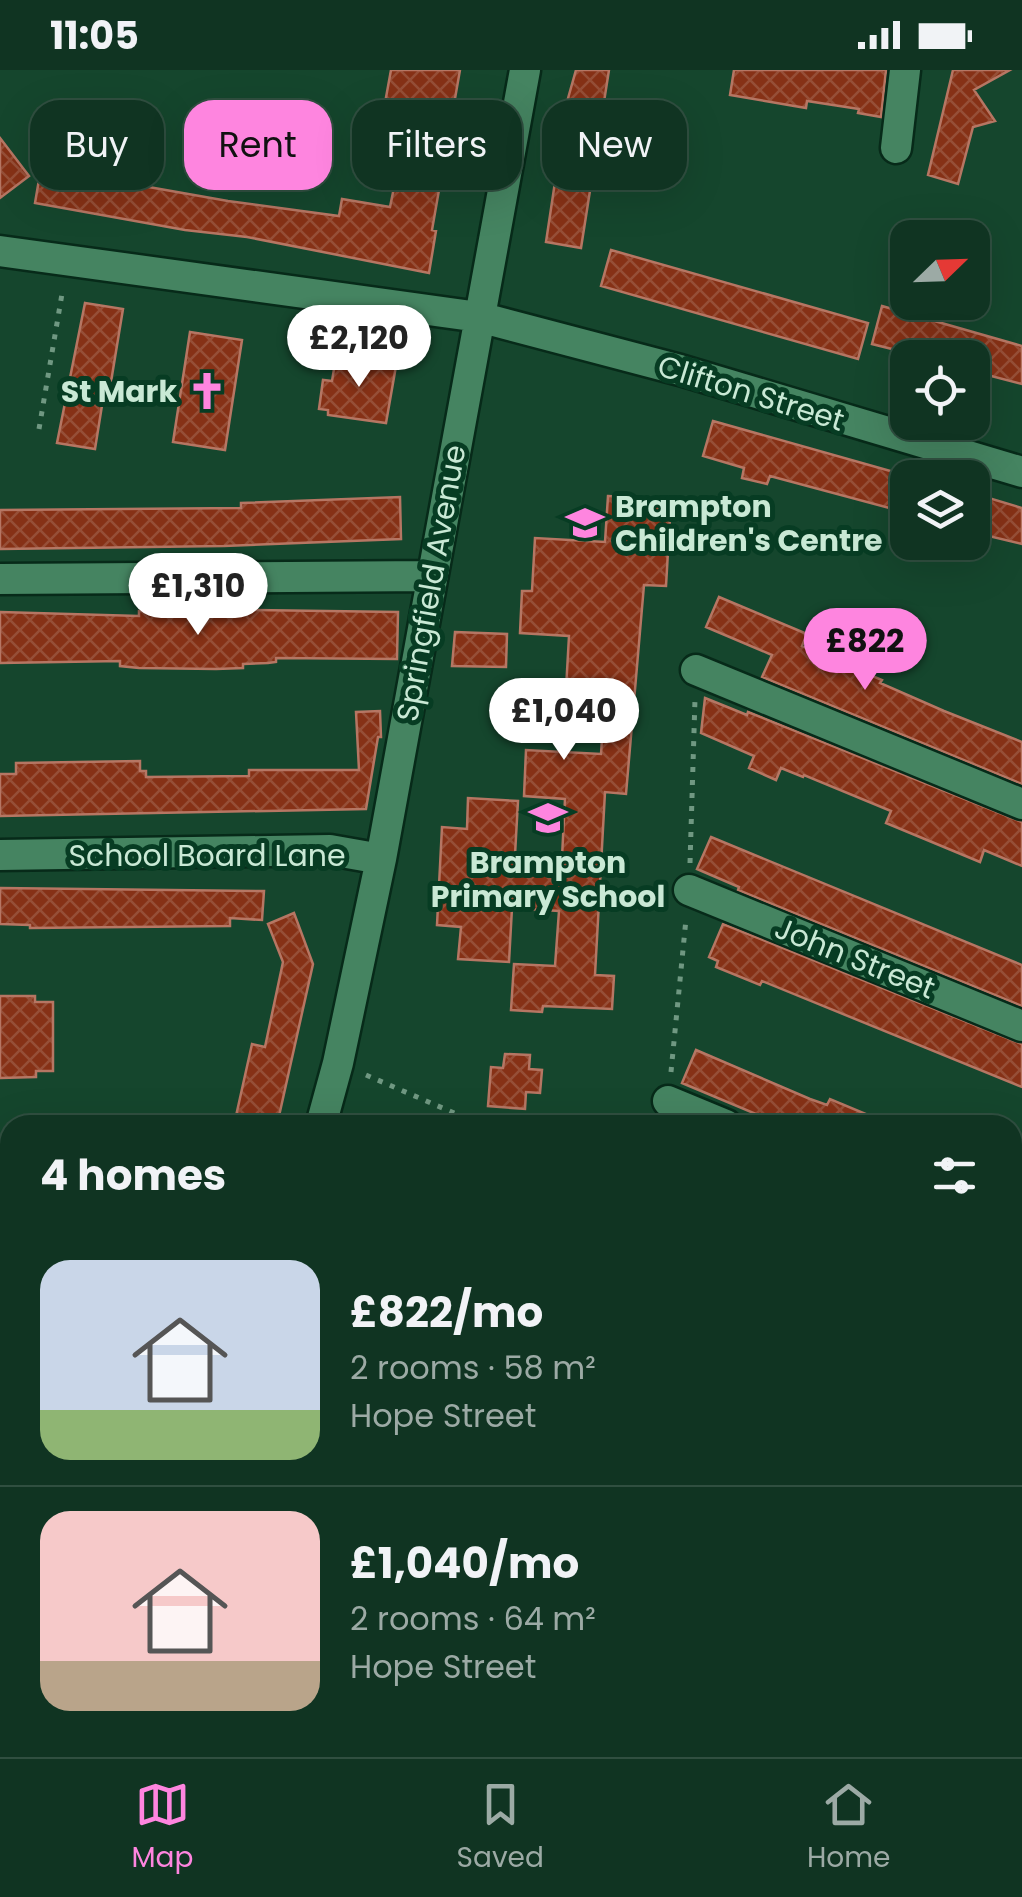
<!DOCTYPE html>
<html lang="en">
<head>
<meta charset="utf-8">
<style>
  :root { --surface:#103422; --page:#193c2a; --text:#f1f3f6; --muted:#9caaa5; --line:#304f40; --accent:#fe85df }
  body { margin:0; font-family:Poppins,sans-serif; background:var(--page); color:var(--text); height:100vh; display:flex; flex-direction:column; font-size:38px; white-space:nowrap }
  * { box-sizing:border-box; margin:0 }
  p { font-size:32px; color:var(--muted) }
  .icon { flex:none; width:55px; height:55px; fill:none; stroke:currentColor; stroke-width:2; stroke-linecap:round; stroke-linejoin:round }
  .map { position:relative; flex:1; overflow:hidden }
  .drawer { position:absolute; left:0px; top:1045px; width:1022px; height:642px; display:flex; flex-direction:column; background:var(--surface); border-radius:30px 30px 0 0; box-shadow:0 10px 40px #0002,0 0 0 2px var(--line) }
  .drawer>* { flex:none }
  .top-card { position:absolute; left:30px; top:30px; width:962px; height:90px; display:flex; gap:20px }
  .needle { width:65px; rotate:67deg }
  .fabs { position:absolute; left:890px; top:150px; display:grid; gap:20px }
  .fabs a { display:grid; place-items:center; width:100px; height:100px; border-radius:20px; background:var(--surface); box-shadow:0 10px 40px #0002,0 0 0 2px var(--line); font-size:50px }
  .price { position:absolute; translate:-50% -85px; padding:0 22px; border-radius:35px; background:#fff; color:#222; font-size:32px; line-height:65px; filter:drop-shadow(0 2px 5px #0008) }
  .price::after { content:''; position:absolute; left:50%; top:60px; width:30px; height:22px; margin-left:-15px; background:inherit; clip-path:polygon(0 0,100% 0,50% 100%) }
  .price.current { background:var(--accent); color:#111 }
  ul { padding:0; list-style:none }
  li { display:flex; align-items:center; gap:30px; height:250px; padding:0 40px }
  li+li { border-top:2px solid var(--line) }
  li span { display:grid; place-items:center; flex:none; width:280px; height:200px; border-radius:30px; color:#555 }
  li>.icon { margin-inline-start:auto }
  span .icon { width:120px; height:120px; fill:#fffc; stroke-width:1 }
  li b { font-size:42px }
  h2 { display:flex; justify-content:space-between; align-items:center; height:120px; padding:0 40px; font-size:42px }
  .tag { padding:0 35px; border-radius:30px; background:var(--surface); box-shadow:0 10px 40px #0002,0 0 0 2px var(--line); font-size:35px; line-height:90px }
  .tag.current { background:var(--accent); color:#111 }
  .status { display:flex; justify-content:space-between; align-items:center; height:70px; padding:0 50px; background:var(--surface); direction:ltr }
  .status svg { height:28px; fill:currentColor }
  .tab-bar { display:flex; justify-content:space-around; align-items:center; height:140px; border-top:2px solid var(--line); background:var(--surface); font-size:28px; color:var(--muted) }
  .tab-bar a { display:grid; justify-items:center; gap:5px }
  .tab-bar .current { color:var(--accent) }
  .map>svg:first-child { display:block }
</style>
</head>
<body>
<div class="status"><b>11:05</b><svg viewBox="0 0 49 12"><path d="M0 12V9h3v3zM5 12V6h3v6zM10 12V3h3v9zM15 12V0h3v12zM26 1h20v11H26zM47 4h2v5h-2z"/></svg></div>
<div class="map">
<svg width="1022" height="1687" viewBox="0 0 1022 1687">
  <defs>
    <pattern id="building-cross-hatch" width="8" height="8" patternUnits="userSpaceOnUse" patternTransform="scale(2.5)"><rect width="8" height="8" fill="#863116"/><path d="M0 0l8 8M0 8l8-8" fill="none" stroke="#964f37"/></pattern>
  </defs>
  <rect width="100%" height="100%" fill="#15462d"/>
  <!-- building -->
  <path fill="url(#building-cross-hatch)" stroke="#b67663" stroke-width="2.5" d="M391,0H460L432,160L436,161L429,203L247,167L185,160L35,133L41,98L228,131L339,146L342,129L390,137L396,108L402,109L404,97L409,98L418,38L385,33Z
    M576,0H609L581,178L546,172L567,32Z
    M734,0H886L881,47L858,43L859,39L807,31L806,38L730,25Z
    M953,0H1010L974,20L995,51L973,57L958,114L928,105Z
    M0,68L29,106L0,128Z
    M611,180L868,253L858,289L601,216Z
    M85,233L123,239L109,324L104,323L95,379L57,373Z
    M882,236L1022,276V314L972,301V288H928L872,274Z
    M190,262L242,270L225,380L173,372Z
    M336,287L396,296L386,353L328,345V340L319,339L323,310L332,311Z
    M713,351L908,406V443L770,406L767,414L742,408L744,398L703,386Z
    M972,423L1022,438V474L972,462Z
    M608,426L671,430L666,516L644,515L626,724L605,722L595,905L614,906L612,939L543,936L542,942L511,940L514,894L555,896L559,841L512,838L509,892L458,889L461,857L437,855L442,757L467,759L468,728L518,731L515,785L562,787L565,729L524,726L526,680L601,684L604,639L565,637L569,566L520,563L522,521H532L535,468L605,472Z
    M400,427L401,469L224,476L0,479V440L241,438V433Z
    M719,527L807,564L802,576L882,610L880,613L944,641L1022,672V714L762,607L772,585L706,557Z
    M248,540L398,542L397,589L276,588V592L268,593L243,594V598L216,599L139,598L120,596V591L0,593V542L139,546V541Z
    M455,562L507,564L506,597L452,596Z
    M705,628L747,645L748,642L1022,752V796L984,780L980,792L886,753L891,741L804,705L803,707L781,698L776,710L749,698L754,686L701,663Z
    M380,641L381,667H378L366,739L0,746V704H16V693L140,691V701H146V707L249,706V700H359L356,642Z
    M711,767L1022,895V936L738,820L739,817L697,799Z
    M0,818L264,821L262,850L230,848V856L30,858V855L0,854Z
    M294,843L313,894L277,1055H234L252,974L265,977L283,892L268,854Z
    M723,854L1022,974V1017L762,911L760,915L716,897L718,891L709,887Z
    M0,926H35V932H53V1001H36V1007L0,1008Z
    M696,980L810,1029L827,1035L830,1029L892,1055H782L682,1013Z
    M505,984L530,985L529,999L542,1000L540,1023L526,1022L525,1039L488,1036L491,997L503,998Z"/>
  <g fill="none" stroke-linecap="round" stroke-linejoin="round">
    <!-- minor casing -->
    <g stroke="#072a19" stroke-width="35">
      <path id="minor" d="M896,78L905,0
        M0,181L479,247L680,300L1022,402
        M0,509L431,506
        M696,600L1022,734
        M0,785L330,780L381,789L338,993L321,1055
        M381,789L525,0
        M689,820L1022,956
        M668,1031L726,1055
        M1012,1173L1022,1177
        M1012,1537L1022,1522
        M362,1678L371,1687
        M481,1678L491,1687
        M684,1678L693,1687
        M443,1687L453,1678
        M921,1687L927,1678"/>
    </g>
    <!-- highway casing -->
    <g stroke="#072a19" stroke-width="35">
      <path id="highway" d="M0,1516L10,1526
        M171,1678L180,1687"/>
    </g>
    <!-- path -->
    <path stroke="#709882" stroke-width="5" stroke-dasharray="5 8" stroke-linecap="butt" d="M39,359L63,218
      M690,793L695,629
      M671,1002L686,849
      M366,1005L482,1055"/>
    <!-- minor -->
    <use href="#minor" stroke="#458461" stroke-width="30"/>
    <!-- highway -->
    <use href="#highway" stroke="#ac993a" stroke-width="30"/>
  </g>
  <!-- icons -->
  <defs>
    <g id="church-bare" transform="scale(3)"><path d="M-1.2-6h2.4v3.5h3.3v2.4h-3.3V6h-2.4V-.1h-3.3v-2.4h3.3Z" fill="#fe85df" stroke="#073c23" stroke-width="2.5" paint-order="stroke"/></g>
    <g id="school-bare" transform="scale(3)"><path d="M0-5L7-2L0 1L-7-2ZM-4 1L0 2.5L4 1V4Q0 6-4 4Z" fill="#fe85df" stroke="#073c23" stroke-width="2.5" paint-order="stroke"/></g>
  </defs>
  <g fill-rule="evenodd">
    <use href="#church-bare" x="207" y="321"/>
    <use href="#school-bare" x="585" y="453"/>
    <use href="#school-bare" x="548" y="748"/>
  </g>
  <g text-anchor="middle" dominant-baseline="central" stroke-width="10" stroke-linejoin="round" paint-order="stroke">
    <!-- poi labels -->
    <g font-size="30" font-weight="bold" fill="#c9e9d5" stroke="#073c23" text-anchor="end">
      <text x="177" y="321">St Mark</text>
      <text x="615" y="436" text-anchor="start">Brampton<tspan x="615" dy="34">Children's Centre</tspan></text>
      <text x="548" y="792" text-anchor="middle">Brampton<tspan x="548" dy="34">Primary School</tspan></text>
    </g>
    <!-- street labels -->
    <g font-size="30" fill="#c9e9d5" stroke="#073c23">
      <text transform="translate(751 323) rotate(17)">Clifton Street</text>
      <text transform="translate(431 513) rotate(-80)">Springfield Avenue</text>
      <text x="207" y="785">School Board Lane</text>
      <text transform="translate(855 888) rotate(22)">John Street</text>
    </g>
  </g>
</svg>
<div class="fabs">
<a><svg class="needle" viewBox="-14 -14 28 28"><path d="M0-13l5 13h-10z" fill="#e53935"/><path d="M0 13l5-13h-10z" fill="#9caaa5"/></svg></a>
<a><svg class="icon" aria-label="locate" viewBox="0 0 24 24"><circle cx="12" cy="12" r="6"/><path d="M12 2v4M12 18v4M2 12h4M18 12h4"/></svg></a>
<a><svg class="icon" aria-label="layers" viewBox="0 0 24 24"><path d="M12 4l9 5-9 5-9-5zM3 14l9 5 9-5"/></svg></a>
</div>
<b class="price" style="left:359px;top:320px">£2,120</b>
<b class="price" style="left:198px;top:568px">£1,310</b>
<b class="price current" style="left:865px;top:623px">£822</b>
<b class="price" style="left:564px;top:693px">£1,040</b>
<div class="top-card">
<a class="tag">Buy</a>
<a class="tag current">Rent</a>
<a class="tag">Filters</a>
<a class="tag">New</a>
</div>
<section class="drawer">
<h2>4 homes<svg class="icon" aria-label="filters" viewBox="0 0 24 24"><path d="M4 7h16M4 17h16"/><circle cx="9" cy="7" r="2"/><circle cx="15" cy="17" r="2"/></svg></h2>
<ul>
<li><span style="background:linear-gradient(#c9d6e8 75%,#8fb573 0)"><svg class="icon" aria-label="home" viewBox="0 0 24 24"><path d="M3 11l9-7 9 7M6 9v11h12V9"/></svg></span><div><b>£822/mo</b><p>2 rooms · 58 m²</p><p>Hope Street</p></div></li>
<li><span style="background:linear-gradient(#f6c9c9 75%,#b9a48a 0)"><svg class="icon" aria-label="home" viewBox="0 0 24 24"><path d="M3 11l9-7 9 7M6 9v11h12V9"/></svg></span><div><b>£1,040/mo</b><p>2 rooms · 64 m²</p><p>Hope Street</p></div></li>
</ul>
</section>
</div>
<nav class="tab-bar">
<a class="current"><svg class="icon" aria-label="map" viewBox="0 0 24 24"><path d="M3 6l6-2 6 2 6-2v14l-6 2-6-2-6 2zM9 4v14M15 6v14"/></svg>Map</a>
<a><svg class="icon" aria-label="saved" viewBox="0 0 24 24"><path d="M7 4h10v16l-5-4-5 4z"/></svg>Saved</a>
<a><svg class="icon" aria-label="home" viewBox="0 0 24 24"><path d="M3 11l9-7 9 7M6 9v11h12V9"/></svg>Home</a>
</nav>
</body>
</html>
